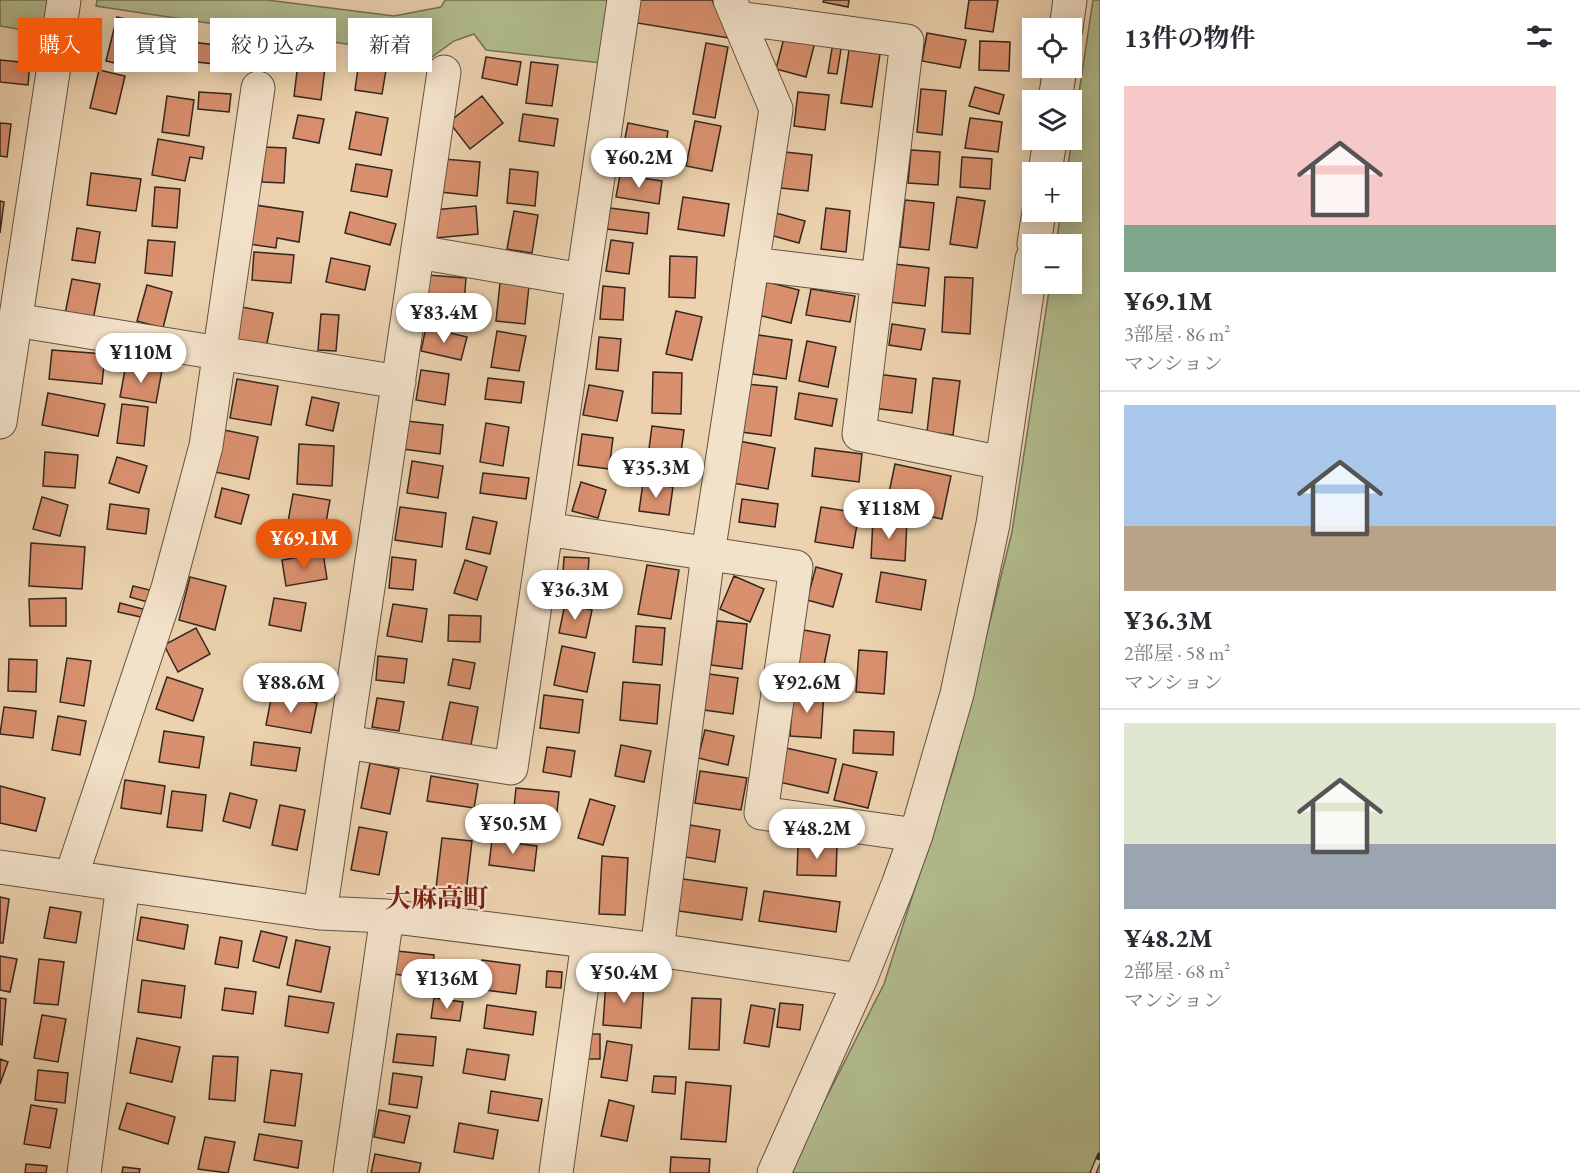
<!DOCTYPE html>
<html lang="ja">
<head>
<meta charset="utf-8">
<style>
  :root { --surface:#fff; --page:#f7f7f7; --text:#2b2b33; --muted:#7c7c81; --line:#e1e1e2; --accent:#ea580c }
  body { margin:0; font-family:"EB Garamond","Noto Serif JP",serif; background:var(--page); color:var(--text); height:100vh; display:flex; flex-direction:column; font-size:22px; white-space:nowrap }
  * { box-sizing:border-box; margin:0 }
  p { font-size:20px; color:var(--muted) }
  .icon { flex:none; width:33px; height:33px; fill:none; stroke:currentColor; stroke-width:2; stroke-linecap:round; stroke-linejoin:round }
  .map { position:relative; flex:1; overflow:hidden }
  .drawer { display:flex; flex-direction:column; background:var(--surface); width:480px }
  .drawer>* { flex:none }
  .hud { position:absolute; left:18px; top:18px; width:570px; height:54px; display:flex; gap:12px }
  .fabs { position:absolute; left:1022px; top:18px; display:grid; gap:12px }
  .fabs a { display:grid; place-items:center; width:60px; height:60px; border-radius:0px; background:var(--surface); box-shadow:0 3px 15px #0003; font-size:30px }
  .price { position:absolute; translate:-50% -51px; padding:0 14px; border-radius:21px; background:#fff; color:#222; font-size:20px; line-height:39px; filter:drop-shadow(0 2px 3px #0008) }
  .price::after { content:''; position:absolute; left:50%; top:36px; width:18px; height:14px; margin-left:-9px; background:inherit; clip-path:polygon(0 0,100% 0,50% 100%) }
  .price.current { background:var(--accent); color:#fff }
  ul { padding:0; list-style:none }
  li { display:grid; align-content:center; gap:12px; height:318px; padding:0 24px }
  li+li { border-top:2px solid var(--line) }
  li span { display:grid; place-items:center; height:186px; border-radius:0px; color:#555 }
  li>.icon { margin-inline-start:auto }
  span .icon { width:108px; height:108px; fill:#fffc; stroke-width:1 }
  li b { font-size:26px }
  h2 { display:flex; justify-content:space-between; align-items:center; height:72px; padding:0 24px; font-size:26px }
  .tag { padding:0 21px; border-radius:0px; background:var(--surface); box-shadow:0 3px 15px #0003; font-size:21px; line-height:54px }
  .tag.current { background:var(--accent); color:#fff }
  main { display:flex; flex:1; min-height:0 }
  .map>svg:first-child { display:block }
</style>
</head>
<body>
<main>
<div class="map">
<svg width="1100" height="1173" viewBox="0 0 1100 1173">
  <rect width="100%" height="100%" fill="#ecd2ae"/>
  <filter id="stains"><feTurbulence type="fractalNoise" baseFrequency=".00333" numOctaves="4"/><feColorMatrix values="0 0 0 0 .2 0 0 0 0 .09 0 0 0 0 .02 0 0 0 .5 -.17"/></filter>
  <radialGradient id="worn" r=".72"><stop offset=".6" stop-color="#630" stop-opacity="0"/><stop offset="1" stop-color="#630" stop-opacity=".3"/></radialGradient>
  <!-- green -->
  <path fill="#b2bd8e" stroke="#737257" stroke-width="1.5" d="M0,0H51L46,34L0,26Z
    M97,0H267L394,16L441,7L445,0H611L601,63L486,50L474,34L454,41L432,57L96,6Z
    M1093,0H1100V1173H788L884,984L954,767L1012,532L1050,284H1071V244H1056L1061,212H1071V172H1067Z"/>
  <!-- building -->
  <path fill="#d9906e" stroke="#342720" stroke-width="1.5" d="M629,0H712L729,38L625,21Z
    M824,0H849L848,7L823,2Z
    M969,0H998L993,32L965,28Z
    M117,17L142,23L132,67L106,61Z
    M927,33L966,40L960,68L922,61Z
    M785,34L815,42L806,77L776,69Z
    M183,41L233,47L230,66L181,60Z
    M980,41L1010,42L1009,71L979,70Z
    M833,42L842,43L837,74L828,73Z
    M706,43L728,47L715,118L693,114Z
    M300,47L327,51L321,100L294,96Z
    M849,50L880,54L872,107L841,103Z
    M360,54L388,58L382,94L355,90Z
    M486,57L521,62L517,85L482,78Z
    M0,60L30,63L28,85L0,82Z
    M531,62L558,65L552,106L526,103Z
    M99,70L125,76L116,114L90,108Z
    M975,87L1004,95L999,114L969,106Z
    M921,89L946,91L942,135L917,132Z
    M199,92L231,94L229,112L198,109Z
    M798,92L829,95L825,130L794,126Z
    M167,96L194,100L189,136L162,132Z
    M482,96L503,123L470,149L449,122Z
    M356,112L388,118L381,155L349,149Z
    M523,114L558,119L554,146L519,141Z
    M298,115L324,119L319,143L293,138Z
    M970,118L1002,122L998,152L965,148Z
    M695,121L721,126L712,171L686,166Z
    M0,123L11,124L7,157L0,156Z
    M628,123L668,131L664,156L623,149Z
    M158,139L204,147L202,159L190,157L185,181L152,175Z
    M264,147L286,148L284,183L262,182Z
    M911,150L940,152L938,185L908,183Z
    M785,152L812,155L808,191L781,188Z
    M962,157L992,159L990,189L960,187Z
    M443,159L480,162L477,196L440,192Z
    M356,164L392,170L387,197L351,191Z
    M510,169L538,172L535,206L507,203Z
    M91,173L141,179L136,211L87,205Z
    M620,175L662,181L659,204L616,197Z
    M155,187L180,189L177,228L152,226Z
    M683,197L729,204L724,236L678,229Z
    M957,197L985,201L977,248L950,244Z
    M905,200L934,203L929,250L900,247Z
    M0,201L4,202L0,233Z
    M248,204L303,212L299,242L277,238L276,248L243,243Z
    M476,206L478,234L435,238L433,210Z
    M610,208L649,213L647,234L607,229Z
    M826,208L850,211L846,252L821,249Z
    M514,211L538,215L532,253L507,249Z
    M350,212L396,224L390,245L345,233Z
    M776,213L805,221L799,243L770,235Z
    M77,228L100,232L95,263L72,260Z
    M148,240L175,242L172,276L145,273Z
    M611,240L633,243L629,274L606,271Z
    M254,252L294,255L291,283L252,280Z
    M670,256L697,257L695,298L669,297Z
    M331,258L370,266L365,290L326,282Z
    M894,264L929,268L925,306L889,302Z
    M427,275L466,278L463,315L425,312Z
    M945,277L973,278L970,334L942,332Z
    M72,279L100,284L93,320L65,314Z
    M767,282L799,290L791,323L758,315Z
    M500,283L529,286L525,324L496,321Z
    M147,285L172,292L163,328L137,321Z
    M603,286L625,288L623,320L600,319Z
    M811,289L855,296L850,322L806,315Z
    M242,307L273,313L266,348L236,342Z
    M676,311L702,317L692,360L666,354Z
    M321,314L339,315L336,351L318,350Z
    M892,324L925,329L921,350L889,345Z
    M426,327L467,337L461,360L421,351Z
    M497,331L526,336L519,371L491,367Z
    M758,335L792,340L786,379L753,374Z
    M599,337L621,339L618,371L596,369Z
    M807,341L836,347L828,387L799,381Z
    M52,350L105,354L102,384L49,379Z
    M126,364L162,370L156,403L120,397Z
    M421,370L449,374L445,405L416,400Z
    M653,372L682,373L681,414L652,413Z
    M877,374L916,379L912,413L873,408Z
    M488,378L524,382L521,403L485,399Z
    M933,378L960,381L953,435L927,432Z
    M237,379L278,386L271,425L230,418Z
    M747,384L777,387L771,436L741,432Z
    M589,385L623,391L617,421L583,415Z
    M48,393L105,404L98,436L42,425Z
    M799,393L837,399L832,426L795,419Z
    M312,397L339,403L333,431L306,425Z
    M122,404L148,407L144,446L117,443Z
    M406,421L443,425L440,454L403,449Z
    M486,423L509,427L503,466L480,462Z
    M652,426L684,430L678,475L646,471Z
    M219,429L258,437L249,479L210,471Z
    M582,434L613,438L609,469L578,465Z
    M739,441L775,448L768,489L732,483Z
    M299,444L334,446L332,486L297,484Z
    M815,448L862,454L859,482L812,476Z
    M45,452L78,455L75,488L43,486Z
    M117,457L147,466L139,493L109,483Z
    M412,461L443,466L438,498L407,493Z
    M895,464L951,476L942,519L886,507Z
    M483,473L529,478L526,499L480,493Z
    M581,482L606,490L598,518L572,511Z
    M643,483L673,487L669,515L639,511Z
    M222,488L249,495L241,524L215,517Z
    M293,494L330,500L323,539L286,533Z
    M42,497L68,505L60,536L33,529Z
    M742,499L778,504L775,527L739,522Z
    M110,504L149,509L146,534L107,529Z
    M400,507L446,513L442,547L395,540Z
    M821,507L859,513L853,548L815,542Z
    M473,517L497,522L490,554L466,549Z
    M873,519L907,521L905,561L871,558Z
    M31,543L85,547L82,589L29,586Z
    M323,553L327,579L286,586L282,560Z
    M392,557L416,560L413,590L389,588Z
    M564,557L589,558L587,589L562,588Z
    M465,560L487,567L477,600L454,593Z
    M647,565L679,570L671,619L638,614Z
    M816,567L842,574L833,607L807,600Z
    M881,572L926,580L921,610L876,602Z
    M734,576L764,589L750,622L720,609Z
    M190,577L226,586L215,630L179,620Z
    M133,586L154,591L151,603L130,597Z
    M66,598V626H30L29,599Z
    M274,598L306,603L301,631L269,625Z
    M120,603L143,609L141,617L118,612Z
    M393,604L427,609L422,642L387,636Z
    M565,604L592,610L586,638L559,633Z
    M449,615L481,616L480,642L448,641Z
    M717,621L747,624L742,669L711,665Z
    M636,626L665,628L662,665L633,662Z
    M196,628L210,654L178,672L164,645Z
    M804,630L830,635L820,685L794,680Z
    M562,646L595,653L587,692L554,685Z
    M859,650L887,652L884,694L856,692Z
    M378,656L407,659L404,683L376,680Z
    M67,658L91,661L84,706L60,702Z
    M9,659L37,660L36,692L8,691Z
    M453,659L475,663L470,689L448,685Z
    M709,674L738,678L733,714L704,710Z
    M167,677L203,689L193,721L156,709Z
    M623,682L660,685L657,724L620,720Z
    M793,689L824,691L821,738L790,736Z
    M272,694L317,703L311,733L266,725Z
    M544,695L583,700L579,733L540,728Z
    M377,698L404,702L399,731L372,727Z
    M450,702L478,707L471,745L442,740Z
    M4,707L36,711L33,738L0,734Z
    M58,716L86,721L80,755L52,750Z
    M705,730L734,736L728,765L698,758Z
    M854,730L894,732L893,755L853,753Z
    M164,731L204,737L199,768L159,762Z
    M254,742L300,748L296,771L251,765Z
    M621,745L651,751L644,782L615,776Z
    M547,747L575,751L571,777L543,772Z
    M786,748L836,759L828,793L779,782Z
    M370,763L399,769L390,814L361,808Z
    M843,764L877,772L868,808L834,800Z
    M700,771L747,778L741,810L695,803Z
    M431,776L478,784L474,808L427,801Z
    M125,780L165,786L161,814L121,808Z
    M0,786L45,798L36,831L0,823Z
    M516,788L559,792L556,822L513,817Z
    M172,791L206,795L202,831L167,827Z
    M230,793L257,800L250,828L223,821Z
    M590,799L615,806L603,845L578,838Z
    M280,805L305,810L297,850L272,845Z
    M690,825L720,830L715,862L685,857Z
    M359,827L387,832L379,875L351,870Z
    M442,838L472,841L466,892L436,888Z
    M492,840L537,846L534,871L489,865Z
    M798,844L837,845L836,876L797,875Z
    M602,856L628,858L625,915L599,914Z
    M676,878L747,888L742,920L672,910Z
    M764,891L840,902L836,932L759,921Z
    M0,897L9,899L3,943H0Z
    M50,907L81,912L76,943L44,938Z
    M141,917L188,925L184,949L137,940Z
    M261,931L287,937L279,968L253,961Z
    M220,937L242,941L238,968L215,964Z
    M296,940L330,947L321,992L287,985Z
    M397,951L434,955L431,979L394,974Z
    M0,956L17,959L10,992L0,990Z
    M39,959L64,962L58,1005L34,1003Z
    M482,960L520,965L516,994L478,989Z
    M547,971L562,972L561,988L546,987Z
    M142,980L185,986L181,1018L138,1012Z
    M606,981L644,983L641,1028L603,1025Z
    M225,988L256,992L253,1014L222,1010Z
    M289,996L334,1003L328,1033L285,1026Z
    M0,998L6,999L2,1045L0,1044Z
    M434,998L463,1002L460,1021L431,1018Z
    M692,998L721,999L719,1050L689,1049Z
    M780,1003L803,1005L800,1030L777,1027Z
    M487,1005L536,1012L533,1035L484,1028Z
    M751,1005L775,1009L769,1047L744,1043Z
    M42,1015L66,1019L58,1062L34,1058Z
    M397,1034L436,1037L433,1066L393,1062Z
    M585,1034H600V1059H585Z
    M137,1038L180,1047L172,1082L130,1073Z
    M607,1041L632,1045L627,1081L601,1077Z
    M467,1049L509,1055L505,1080L463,1073Z
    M213,1056L238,1057L235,1101L209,1099Z
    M0,1059L8,1062L0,1084Z
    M38,1070L68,1073L65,1103L35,1100Z
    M271,1070L302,1074L295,1126L264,1122Z
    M393,1073L422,1077L417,1108L389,1104Z
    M654,1076L676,1077L675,1094L652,1092Z
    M686,1082L731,1086L726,1142L681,1139Z
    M491,1091L542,1099L538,1121L488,1113Z
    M609,1100L634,1106L627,1141L601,1136Z
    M127,1103L175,1117L168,1144L119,1129Z
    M31,1105L57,1109L50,1148L24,1144Z
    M379,1110L410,1116L404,1143L374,1137Z
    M459,1123L498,1130L493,1159L454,1152Z
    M259,1134L302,1141L298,1168L254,1160Z
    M205,1137L235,1142L228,1173L198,1169Z
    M375,1154L421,1163L419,1173H371Z
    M671,1157L710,1159L709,1173H670Z
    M26,1164L47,1166L46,1173H25Z
    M123,1167L140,1169L139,1173H122Z"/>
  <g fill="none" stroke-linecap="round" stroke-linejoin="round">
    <!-- minor casing -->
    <g stroke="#625244" stroke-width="35">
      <path id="minor" d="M738,18L907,41L859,434L1002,463
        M1066,28L1070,0
        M1055,100L1060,68
        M1045,172L1050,140
        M1034,244L1039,212
        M418,252L582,280
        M752,264L877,279
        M15,320L399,382
        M0,422L64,0
        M546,529L796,567L761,813L916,835
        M346,742L511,768L624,0
        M0,867L320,913L387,916L657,950L860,980
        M71,877L168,588L206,446L258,88
        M320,913L444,72
        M657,950L708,554L776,109L730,0
        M84,1173L123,885
        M350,1173L387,916
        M556,1173L588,942
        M774,1173L860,980L898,885L916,835L957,694L993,524L1032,259"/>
    </g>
    <!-- minor -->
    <use href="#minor" stroke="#f3e2ca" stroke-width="33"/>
    <!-- rail casing -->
    <g stroke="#342720" stroke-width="7">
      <path id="rail" d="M1093,1173L1100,1156"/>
    </g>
    <!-- rail -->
    <use href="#rail" stroke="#f3e2ca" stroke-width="4.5" stroke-dasharray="14" stroke-linecap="butt"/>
  </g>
  <g text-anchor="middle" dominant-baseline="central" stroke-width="4.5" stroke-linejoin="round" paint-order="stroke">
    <!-- quarter labels -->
    <g font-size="26" font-weight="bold" fill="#7a1f14" stroke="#f3e2ca">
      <text x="437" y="898">大麻高町</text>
    </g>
  </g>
  <rect width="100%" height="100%" filter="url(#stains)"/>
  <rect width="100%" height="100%" fill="url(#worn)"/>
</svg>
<div class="fabs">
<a><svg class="icon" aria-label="locate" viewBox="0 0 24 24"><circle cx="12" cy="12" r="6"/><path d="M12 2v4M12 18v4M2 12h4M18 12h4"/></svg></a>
<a><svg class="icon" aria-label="layers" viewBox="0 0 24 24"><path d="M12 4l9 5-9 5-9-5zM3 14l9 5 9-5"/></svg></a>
<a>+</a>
<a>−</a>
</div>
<b class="price" style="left:639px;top:189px">¥60.2M</b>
<b class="price" style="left:444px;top:344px">¥83.4M</b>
<b class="price" style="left:141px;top:384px">¥110M</b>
<b class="price" style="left:656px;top:499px">¥35.3M</b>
<b class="price" style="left:889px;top:540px">¥118M</b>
<b class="price current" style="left:304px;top:570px">¥69.1M</b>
<b class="price" style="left:575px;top:621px">¥36.3M</b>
<b class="price" style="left:291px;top:714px">¥88.6M</b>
<b class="price" style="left:807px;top:714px">¥92.6M</b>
<b class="price" style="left:513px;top:855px">¥50.5M</b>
<b class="price" style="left:817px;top:860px">¥48.2M</b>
<b class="price" style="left:624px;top:1004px">¥50.4M</b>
<b class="price" style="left:447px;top:1010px">¥136M</b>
<div class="hud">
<a class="tag current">購入</a>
<a class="tag">賃貸</a>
<a class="tag">絞り込み</a>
<a class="tag">新着</a>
</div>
</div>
<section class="drawer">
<h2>13件の物件<svg class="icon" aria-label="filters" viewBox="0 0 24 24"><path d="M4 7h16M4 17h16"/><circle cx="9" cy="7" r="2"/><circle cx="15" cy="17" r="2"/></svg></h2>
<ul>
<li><span style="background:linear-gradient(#f6c9c9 75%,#7fa58c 0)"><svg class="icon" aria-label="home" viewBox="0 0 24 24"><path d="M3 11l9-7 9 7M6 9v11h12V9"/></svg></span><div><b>¥69.1M</b><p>3部屋 · 86 m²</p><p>マンション</p></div></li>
<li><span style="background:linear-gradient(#a9c7e8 65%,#b9a48a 0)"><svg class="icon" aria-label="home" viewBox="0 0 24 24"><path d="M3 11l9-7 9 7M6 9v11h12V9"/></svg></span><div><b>¥36.3M</b><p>2部屋 · 58 m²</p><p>マンション</p></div></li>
<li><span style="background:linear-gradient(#dfe7d0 65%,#9aa5b1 0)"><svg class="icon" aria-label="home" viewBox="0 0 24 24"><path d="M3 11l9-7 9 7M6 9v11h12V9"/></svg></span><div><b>¥48.2M</b><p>2部屋 · 68 m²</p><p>マンション</p></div></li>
</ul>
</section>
</main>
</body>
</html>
